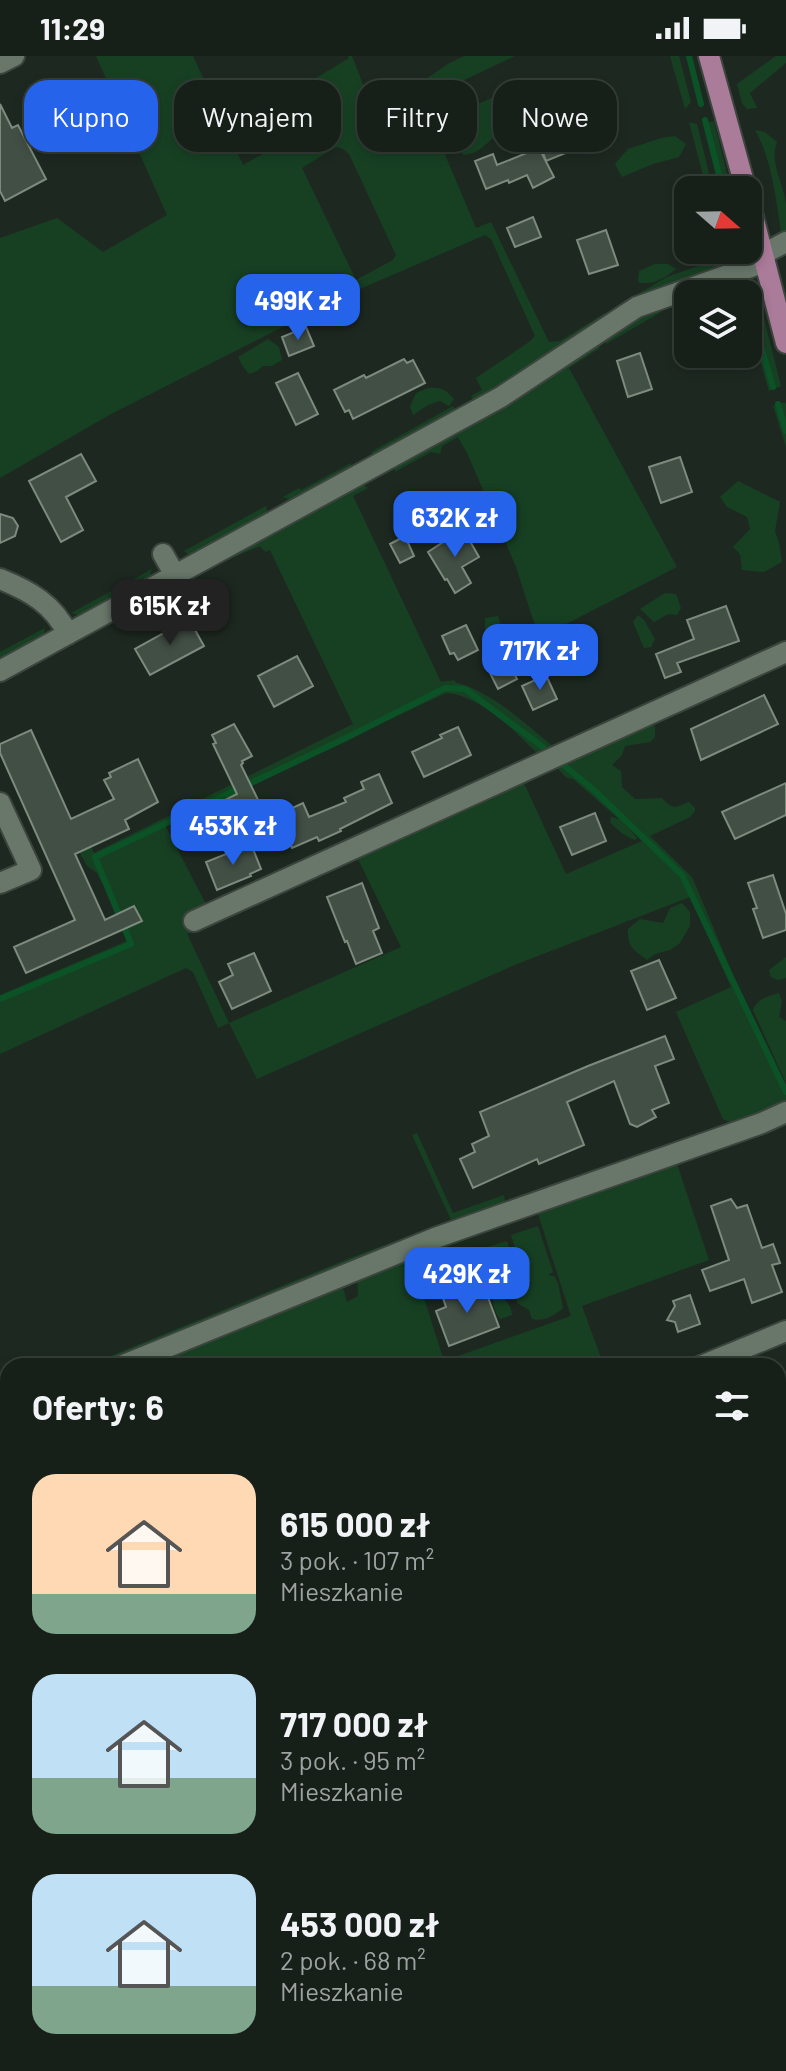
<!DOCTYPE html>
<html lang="pl">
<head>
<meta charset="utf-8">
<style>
  :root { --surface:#161f18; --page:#232c25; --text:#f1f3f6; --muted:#9ea2a2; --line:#353d37; --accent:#2563eb }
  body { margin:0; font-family:Barlow,sans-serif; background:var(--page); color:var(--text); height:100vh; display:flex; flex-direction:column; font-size:30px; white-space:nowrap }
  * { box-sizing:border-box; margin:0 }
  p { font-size:26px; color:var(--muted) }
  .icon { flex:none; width:44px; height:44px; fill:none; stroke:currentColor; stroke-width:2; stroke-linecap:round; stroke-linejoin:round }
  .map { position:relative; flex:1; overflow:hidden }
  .details { position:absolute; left:0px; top:1302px; width:786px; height:714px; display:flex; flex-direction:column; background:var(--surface); border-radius:24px 24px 0 0; box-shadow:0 4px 12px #0003,0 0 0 2px var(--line) }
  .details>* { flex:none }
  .guide { position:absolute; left:24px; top:24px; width:738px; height:72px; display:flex; gap:16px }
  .needle { width:52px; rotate:110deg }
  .tools { position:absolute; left:674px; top:120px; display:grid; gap:16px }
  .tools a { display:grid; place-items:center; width:88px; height:88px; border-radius:16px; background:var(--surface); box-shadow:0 4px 12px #0003,0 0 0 2px var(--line); font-size:40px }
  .price { position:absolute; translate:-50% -68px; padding:0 18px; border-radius:16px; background:var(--accent); color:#fff; font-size:26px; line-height:52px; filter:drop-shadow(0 2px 4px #0008) }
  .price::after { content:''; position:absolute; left:50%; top:48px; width:24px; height:18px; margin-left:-12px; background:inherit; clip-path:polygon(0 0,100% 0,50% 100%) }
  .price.on { background:#222; color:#fff }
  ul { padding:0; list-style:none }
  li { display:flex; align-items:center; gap:24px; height:200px; padding:0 32px }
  li span { display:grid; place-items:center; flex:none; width:224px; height:160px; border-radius:24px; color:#555 }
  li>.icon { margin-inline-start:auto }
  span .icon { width:96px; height:96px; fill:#fffc; stroke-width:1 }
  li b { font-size:34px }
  h2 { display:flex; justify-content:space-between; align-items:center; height:96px; padding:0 32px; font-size:34px }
  .chip { padding:0 28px; border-radius:24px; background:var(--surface); box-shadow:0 4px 12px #0003,0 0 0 2px var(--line); font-size:28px; line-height:72px }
  .chip.on { background:var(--accent); color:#fff }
  .status { display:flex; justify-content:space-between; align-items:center; height:56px; padding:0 40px; background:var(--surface); direction:ltr }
  .status svg { height:22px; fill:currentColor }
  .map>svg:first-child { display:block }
</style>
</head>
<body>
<div class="status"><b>11:29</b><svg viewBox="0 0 49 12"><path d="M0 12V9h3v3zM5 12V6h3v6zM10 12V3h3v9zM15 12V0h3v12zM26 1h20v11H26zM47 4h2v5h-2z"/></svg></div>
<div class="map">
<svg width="786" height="2015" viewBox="0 0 786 2015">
  <rect width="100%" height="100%" fill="#1d2920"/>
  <!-- green -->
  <path fill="#174023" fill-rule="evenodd" d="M96,0H193L243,109L289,83L270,50L349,2L348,0H352L373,54L407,36L448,8L464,0H515L422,44L476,172L491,166L549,286L560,285L605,257V264L475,347L471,340L482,334L476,322L529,286L535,280L491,183L485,179L346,239L111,358L0,422V182L57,162L103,196L167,159ZM336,91L343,93L349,98L396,199L393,204L356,224L302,112Z
    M670,0H679L691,46L685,53Z
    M776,0H786V7L750,37L757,52L747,53L742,47L737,28Z
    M503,37L525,45L522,69C514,72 504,74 497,79C484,88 480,98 463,99L457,89C462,73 464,56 473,42L480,47Z
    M714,65L731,134H720L703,67Z
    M689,66L697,68L713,134H707Z
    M755,74L765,76L777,86C769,107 784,128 786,149C786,159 786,171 786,181L782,183C777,150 772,102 755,74Z
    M675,80L686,88L679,101L653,108L622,121L615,108L628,93L661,82Z
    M723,194H727L729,207L669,230L622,254L614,252L667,221L724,201Z
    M655,208H668L676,213C665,222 652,230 638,226L639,215Z
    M737,225L747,227L757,235L781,330L769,335L748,262V238H741Z
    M658,249L661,256L606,288V278Z
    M268,283L279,291L282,304L272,310H263L257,315L249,318L242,309L238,301Z
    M595,285L600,292L569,312L677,511L539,582L516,511L468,399L458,381L442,390L440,398L431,396L395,416L394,410Z
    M428,332C440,331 446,333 454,343L449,350L440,345L428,349L413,359L410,351L416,337Z
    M785,346L786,348V391L773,350Z
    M453,350L457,357L375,402L371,396Z
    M351,407L352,416L296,446L283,441L299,432L301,434Z
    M738,425L780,446L775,475L779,487L782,506L764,516L742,514L740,498L733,491L750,473L747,461L727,451L720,441Z
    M362,428L368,432L353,440L441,626L455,624V626C495,637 527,670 559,695L543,703C519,679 481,639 446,637L165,769L214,864L187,878L229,967L401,891L356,799L523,725L566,818L642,785L626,769L637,782L636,784C628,783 615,772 610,766L611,761L619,763L573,723L567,722L556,711L647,667L655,670V681L650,686L625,690L622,699L612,709L621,715L622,731L635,743L662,742C673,754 675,752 689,746L695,752V755L690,761L650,780L692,821L696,830L741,938L786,1033V1050L733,1068L723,1063L676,956L731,931L690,841L512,910L257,1023L229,967L218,972L193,916L186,912L0,998V939L127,885L111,845L97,817L87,810L75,788L83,773L94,797L353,668L270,494L265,496L260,490L232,502L240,495Z
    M266,450L267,455L264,463L199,497L189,499L184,495Z
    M152,513L147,528L86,561L71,557Z
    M188,526L195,530V538L183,541L171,552L163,550L159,544C166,532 175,529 188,526Z
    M665,537L676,538L681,552L677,559L668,558L654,566L640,553Z
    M638,559L644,564L655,583L651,591L644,592L633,566Z
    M498,560L502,572L520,574C520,589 505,593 493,595L485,592V562Z
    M45,572L42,586L0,609V596Z
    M682,847L690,856V870L680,887L670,894L655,898L647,904C634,894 627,891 628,873L640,863L663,867L670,852Z
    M786,901V922L778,924L771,921L769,914Z
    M779,937L782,946L779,961L786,965V1027L753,954C757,943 768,940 779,937Z
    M417,1077L453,1157L504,1139L506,1151L246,1249L100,1310H86L350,1202L451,1164L412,1079Z
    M675,1102L709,1204L582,1250L604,1310H135L342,1228L347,1246L358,1240L357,1219L410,1198L444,1305L571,1260L536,1152Z
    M538,1170L553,1216L548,1219L554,1220L558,1227L563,1252C554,1260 544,1266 532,1263L529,1254L517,1247V1241L527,1234L532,1226L526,1228L511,1179Z
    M507,1185L515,1210L491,1216L484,1192Z
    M498,1236C504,1243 512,1249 512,1259L500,1263C495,1256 491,1246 494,1238Z
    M8,1365V2008H420L421,2015H0V1368Z
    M786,1375V1580L778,1583V1379Z
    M786,1679V1767L778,1769V1681Z"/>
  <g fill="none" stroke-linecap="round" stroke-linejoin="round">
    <!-- stream -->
    <path stroke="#0b5327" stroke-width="6" d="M689,0L701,48
      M705,64L723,134
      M739,194V198
      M743,228L746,238
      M748,245L773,331
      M778,348L786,375
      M561,707L594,734L682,819L786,1036
      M0,943L131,888L95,801L346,682L445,632L465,633L543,691
      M0,1807L8,1813
      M166,2008L172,2015"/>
  </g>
  <!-- building -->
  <path fill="#424f44" stroke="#7d8b7f" stroke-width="2" d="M0,48L12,72L18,69L46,123L5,145L0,135Z
    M301,50L310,65L289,77L281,62Z
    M567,50L583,90L546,105L540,88L545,86L536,62Z
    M539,92L554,121L533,132L527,119L509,127L508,124L486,133L475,105L493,98L497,109Z
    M533,161L541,181L515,191L507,172Z
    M606,174L618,209L589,218L577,184Z
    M306,271L314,290L289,300L282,281Z
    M640,297L652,333L628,341L617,305Z
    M404,303L407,307L413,304L425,327L353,363L349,354L345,356L334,334L364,319L366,322Z
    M298,317L318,358L296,369L276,327Z
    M81,398L96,425L66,441L83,474L61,486L29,425Z
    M680,401L692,436L661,447L649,411Z
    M0,458L13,462L18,470L15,480L0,487Z
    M463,473L479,501L462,511L471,527L455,537L447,523L445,524L428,496Z
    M405,480L414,500L400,507L390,488Z
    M726,550L739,585L677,607L681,616L665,622L656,598L694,583L687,564Z
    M189,563L204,590L150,619L135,593Z
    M466,569L478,594L458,604L454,597L450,598L442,580Z
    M297,600L313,630L274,651L258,620Z
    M507,604L517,623L498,633L488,613Z
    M546,619L557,643L533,654L522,630Z
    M764,639L778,668L701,704L691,673Z
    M234,668L252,700L242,705L243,707L241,709L261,750L234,763L225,744L237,738L213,688L216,687L212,679Z
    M458,671L471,699L424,721L412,696L442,682L440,679Z
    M31,674L71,763L114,743L104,724L111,721L109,717L138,703L158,746L125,764L129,773L75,798L105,864L134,850L142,865L26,917L14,891L75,864L0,697V688Z
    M379,718L392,747L340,773L341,775L319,785L317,781L292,792L277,759L303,747L309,761L346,746L344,742L364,733L361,726Z
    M786,727V759L735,783L722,756Z
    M595,757L606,785L572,799L560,771Z
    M251,788L261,813L250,818L251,820L217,834L206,806Z
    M773,819L786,858V874L763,882L753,853L757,852L748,827Z
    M362,827L379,872L373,875L382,897L356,908L347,885L345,886L327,841Z
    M254,897L271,935L232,953L219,926L233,919L228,908Z
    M659,904L676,942L647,954L631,915Z
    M665,980L674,1003L655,1010L669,1047L652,1054L656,1061L637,1071L630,1068L614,1025L567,1046L584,1089L539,1108L537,1103L473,1132L460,1103L475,1096L472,1088L489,1080L480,1056L588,1010Z
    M731,1143L737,1152L747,1149L762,1192L773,1188L780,1207L772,1209L782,1236L752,1247L744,1223L710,1235L702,1214L729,1204L711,1150Z
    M483,1228L499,1271L449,1290L436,1255L446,1251L443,1242Z
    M690,1239L700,1268L678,1276L675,1266L667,1264L675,1250L673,1245Z"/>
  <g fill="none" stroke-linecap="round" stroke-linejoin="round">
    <!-- minor casing -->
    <g stroke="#3b453d" stroke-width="24">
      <path id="minor" d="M0,7L14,0
        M763,198L786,186
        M163,498L175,519
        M0,523C30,535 53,548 68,578
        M0,615L501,341L637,251L765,206
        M0,747L31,814L0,827
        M194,865L786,596
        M121,1310L435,1182L762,1067L786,1056
        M701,1310L786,1275
        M0,1362L8,1359
        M778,1680L786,1677
        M147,2008L152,2015
        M18,2015L27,2008
        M730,2015L769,2008"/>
    </g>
    <!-- major casing -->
    <g stroke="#3b453d" stroke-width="24">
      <path id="major" d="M709,0L746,134
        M748,141L786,287"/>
    </g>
    <!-- minor -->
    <use href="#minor" stroke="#69776b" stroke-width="20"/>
    <!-- major -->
    <use href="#major" stroke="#ab7b9a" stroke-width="20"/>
  </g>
</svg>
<div class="tools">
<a><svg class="needle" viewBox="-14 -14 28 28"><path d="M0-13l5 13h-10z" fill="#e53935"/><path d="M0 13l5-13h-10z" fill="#9ea2a2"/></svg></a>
<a><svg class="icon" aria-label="layers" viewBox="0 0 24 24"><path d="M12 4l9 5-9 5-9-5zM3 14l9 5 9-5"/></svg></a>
</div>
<b class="price" style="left:298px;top:286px">499K zł</b>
<b class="price" style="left:455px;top:503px">632K zł</b>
<b class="price on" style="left:170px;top:591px">615K zł</b>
<b class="price" style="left:540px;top:636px">717K zł</b>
<b class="price" style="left:233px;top:811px">453K zł</b>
<b class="price" style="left:467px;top:1259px">429K zł</b>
<div class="guide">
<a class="chip on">Kupno</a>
<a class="chip">Wynajem</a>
<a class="chip">Filtry</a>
<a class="chip">Nowe</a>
</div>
<section class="details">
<h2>Oferty: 6<svg class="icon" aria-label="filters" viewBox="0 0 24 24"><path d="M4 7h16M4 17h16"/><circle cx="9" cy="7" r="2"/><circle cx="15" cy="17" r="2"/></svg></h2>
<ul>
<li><span style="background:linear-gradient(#ffd9b3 75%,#7fa58c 0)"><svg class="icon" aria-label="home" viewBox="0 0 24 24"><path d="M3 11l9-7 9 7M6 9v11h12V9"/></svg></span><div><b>615 000 zł</b><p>3 pok. · 107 m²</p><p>Mieszkanie</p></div></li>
<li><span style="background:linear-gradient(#bfe0f5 65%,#7fa58c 0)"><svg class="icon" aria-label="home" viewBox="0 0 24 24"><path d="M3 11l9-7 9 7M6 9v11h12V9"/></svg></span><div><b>717 000 zł</b><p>3 pok. · 95 m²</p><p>Mieszkanie</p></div></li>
<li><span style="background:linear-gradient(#bfe0f5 70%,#7fa58c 0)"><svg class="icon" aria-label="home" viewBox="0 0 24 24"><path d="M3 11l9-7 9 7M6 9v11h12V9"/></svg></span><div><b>453 000 zł</b><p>2 pok. · 68 m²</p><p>Mieszkanie</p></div></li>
</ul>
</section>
</div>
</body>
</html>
